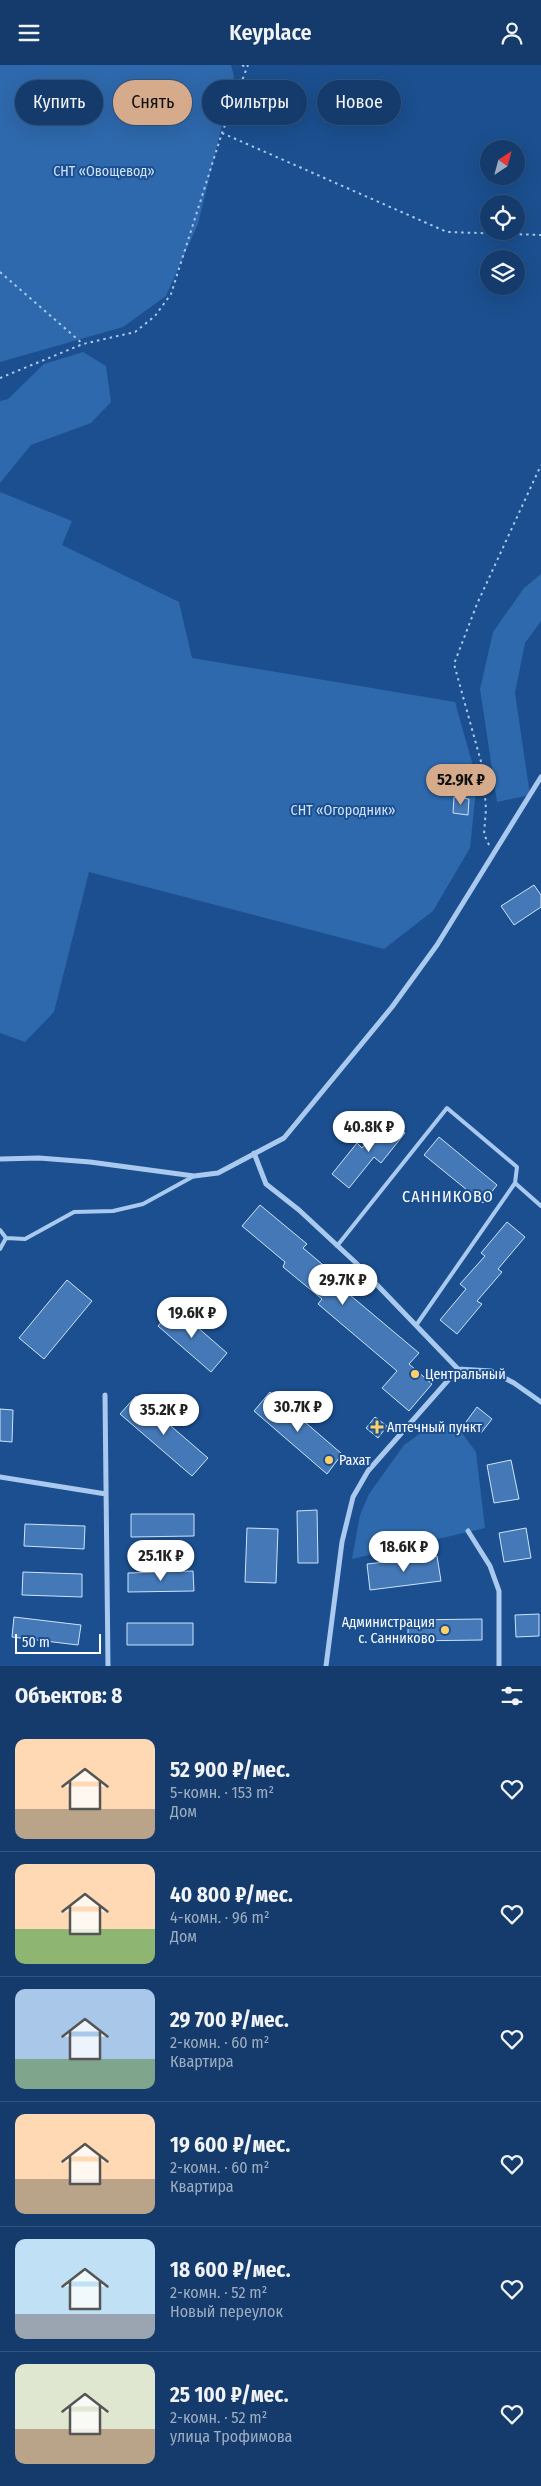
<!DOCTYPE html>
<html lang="ru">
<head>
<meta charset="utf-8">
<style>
  :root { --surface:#143b6b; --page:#214673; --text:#f1f3f6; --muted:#9dadc1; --line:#33557e; --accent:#d6ab8b }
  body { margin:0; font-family:"Fira Sans Condensed",sans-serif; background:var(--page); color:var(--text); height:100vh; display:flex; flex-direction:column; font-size:19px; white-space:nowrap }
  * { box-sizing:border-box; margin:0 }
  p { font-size:16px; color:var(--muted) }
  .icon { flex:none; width:28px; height:28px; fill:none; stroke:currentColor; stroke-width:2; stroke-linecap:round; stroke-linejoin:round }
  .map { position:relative; height:1601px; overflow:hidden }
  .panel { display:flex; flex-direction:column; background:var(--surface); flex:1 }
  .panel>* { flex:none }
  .guide { position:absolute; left:15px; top:15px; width:511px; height:45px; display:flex; gap:10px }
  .needle { width:32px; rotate:36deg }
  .controls { position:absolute; left:480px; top:75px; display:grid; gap:10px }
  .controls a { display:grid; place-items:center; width:45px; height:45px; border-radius:50%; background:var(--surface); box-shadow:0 5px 20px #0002,0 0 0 1px var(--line); font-size:25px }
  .scale { position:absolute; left:15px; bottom:12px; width:86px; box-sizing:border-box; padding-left:5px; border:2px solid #fff; border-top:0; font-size:14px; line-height:18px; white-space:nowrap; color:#fff; -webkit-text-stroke:4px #1b4f8f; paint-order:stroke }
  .price { position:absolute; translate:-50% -42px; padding:0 11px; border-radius:18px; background:#fff; color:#222; font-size:16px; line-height:32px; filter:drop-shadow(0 1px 2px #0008) }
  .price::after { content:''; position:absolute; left:50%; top:30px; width:15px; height:11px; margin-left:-8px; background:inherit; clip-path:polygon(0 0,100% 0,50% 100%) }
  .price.current { background:var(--accent); color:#111 }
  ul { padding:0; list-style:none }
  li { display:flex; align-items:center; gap:15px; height:125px; padding:0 15px }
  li+li { border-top:1px solid var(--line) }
  li span { display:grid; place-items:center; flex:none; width:140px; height:100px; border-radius:10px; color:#555 }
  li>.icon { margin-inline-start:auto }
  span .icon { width:60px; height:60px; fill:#fffc; stroke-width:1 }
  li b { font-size:21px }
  h2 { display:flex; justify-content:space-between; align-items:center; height:60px; padding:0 15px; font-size:21px }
  .tag { padding:0 18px; border-radius:22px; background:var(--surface); box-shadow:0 5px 20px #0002,0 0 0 1px var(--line); font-size:18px; line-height:45px }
  .tag.current { background:var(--accent); color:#111 }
  header { display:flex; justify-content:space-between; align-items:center; height:65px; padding:0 15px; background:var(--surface); font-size:22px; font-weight:600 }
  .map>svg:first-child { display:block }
</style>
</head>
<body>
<header><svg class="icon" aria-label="menu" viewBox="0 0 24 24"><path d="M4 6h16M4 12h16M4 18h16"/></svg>Keyplace<svg class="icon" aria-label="person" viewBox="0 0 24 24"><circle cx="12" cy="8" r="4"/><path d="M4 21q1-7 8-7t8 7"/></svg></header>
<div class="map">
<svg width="541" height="1601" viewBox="0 0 541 1601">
  <rect width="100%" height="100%" fill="#1b4f8f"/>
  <!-- green -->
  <path fill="#2e69ad" d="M0,0H231L234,11L198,159L166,231L123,262L0,297Z
    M83,287L106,301L111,337L91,358L31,380L0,418V336L8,334L44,299Z
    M0,427L72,456L62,480L179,537L192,593L455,637L477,715L470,783L433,846L384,884L89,807L54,947L25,977L0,968Z
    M541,509V556L525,578L515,628L530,730L497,737L480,624L493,567L524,523Z
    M432,1360L457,1361L476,1387L485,1463L352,1494L360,1450L369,1429L404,1380Z"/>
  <!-- building -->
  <path fill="#4478b7" stroke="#cfe3fa" d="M454,732L469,734L468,750L453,748Z
    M534,820L541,830V842L514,860L501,841Z
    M386,1053L405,1068L381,1098L374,1092L349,1123L332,1109L357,1078L362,1083Z
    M439,1072L497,1120L483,1138L424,1090Z
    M260,1140L307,1179L303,1183L341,1215L338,1220L419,1288L409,1299L432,1319L409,1346L382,1323L397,1306L318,1239L322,1234L283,1202L285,1197L242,1161Z
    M507,1157L525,1172L498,1204L502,1207L477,1236L482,1239L457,1269L440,1255L466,1224L460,1219L485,1191L481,1188Z
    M67,1215L92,1236L44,1294L19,1273Z
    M174,1242L227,1288L211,1307L158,1261Z
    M270,1327L342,1389L327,1409L254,1346Z
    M136,1331L208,1393L192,1411L120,1349Z
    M477,1342L492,1354L481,1368L466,1357Z
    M0,1344L13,1345L12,1377L0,1376Z
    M375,1352L387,1361L378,1373L366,1363Z
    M511,1395L519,1434L494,1438L487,1400Z
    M317,1445L318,1498H298L297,1446Z
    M131,1449H194V1471L131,1472Z
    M25,1459L85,1461L84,1484L24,1481Z
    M247,1463L278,1464L276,1518L245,1517Z
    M526,1463L531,1493L504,1497L499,1468Z
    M437,1491L441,1516L370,1525L367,1499Z
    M193,1506L194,1526L128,1527V1508Z
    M23,1507L82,1509V1532L22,1530Z
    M539,1549V1571L516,1572L515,1550Z
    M14,1552L81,1560L78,1580L12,1572Z
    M482,1554V1575L408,1576V1555Z
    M127,1558H193V1580H127Z"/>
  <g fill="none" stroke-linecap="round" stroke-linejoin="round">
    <!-- path -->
    <path stroke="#a9c9ee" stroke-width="2" stroke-dasharray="2.5 4" stroke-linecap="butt" d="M242,0L247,3
      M222,68L447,167L541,170
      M0,207L83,279
      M0,313L83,279L135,267L155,251L171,229L222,68L248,0
      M489,780L484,769L486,744L483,704L454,599L477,539L541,400"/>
    <!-- lane -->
    <path stroke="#a9c9ee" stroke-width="4" d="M515,1118L541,1141
      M0,1165L6,1173
      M337,1181L447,1043L517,1102L515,1118L417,1259
      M0,1184L6,1173L25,1174L74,1147L113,1146L143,1139L194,1111"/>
    <!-- street -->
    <path stroke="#a9c9ee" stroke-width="5" d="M254,1088L266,1119L299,1145L355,1197L458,1304L491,1306L514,1318L541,1337
      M0,1094L39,1093L90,1097L194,1111L218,1108L284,1073L392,942L437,880L541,712
      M105,1330L108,1601
      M0,1412L106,1429
      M468,1466L490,1501L499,1526V1601
      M326,1601L342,1477L353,1432L368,1406L458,1304"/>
  </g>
  <!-- markers -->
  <g fill="#ffd166" stroke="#1b4f8f" stroke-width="2">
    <circle cx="415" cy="1309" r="5"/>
    <path d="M374.5 1354.5h5v5h5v5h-5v5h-5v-5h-5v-5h5z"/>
    <circle cx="329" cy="1395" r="5"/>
    <circle cx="445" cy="1565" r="5"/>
  </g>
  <g text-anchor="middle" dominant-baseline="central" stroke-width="4" stroke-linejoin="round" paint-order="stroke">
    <!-- park labels -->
    <g font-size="14" fill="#cfe3fa" stroke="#1b4f8f">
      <text x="104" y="106">СНТ «Овощевод»</text>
      <text x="343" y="745">СНТ «Огородник»</text>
    </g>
    <!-- poi labels -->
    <g font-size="14" fill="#fff" stroke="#1b4f8f" text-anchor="start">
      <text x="425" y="1309">Центральный</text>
      <text x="387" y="1362">Аптечный пункт</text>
      <text x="339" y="1395">Рахат</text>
      <text x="435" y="1557" text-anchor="end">Администрация<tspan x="435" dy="16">с. Санниково</tspan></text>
    </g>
    <!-- quarter labels -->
    <g font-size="16" letter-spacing="1" fill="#fff" stroke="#1b4f8f">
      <text x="448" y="1131">САННИКОВО</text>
    </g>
  </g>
</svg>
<div class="controls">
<a><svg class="needle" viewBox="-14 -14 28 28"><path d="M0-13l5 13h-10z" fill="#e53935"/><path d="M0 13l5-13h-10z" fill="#9dadc1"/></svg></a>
<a><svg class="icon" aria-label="locate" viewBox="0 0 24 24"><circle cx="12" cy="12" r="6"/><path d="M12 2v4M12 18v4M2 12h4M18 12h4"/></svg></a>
<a><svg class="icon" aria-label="layers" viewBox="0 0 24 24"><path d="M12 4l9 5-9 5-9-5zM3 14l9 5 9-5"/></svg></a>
</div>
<div class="scale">50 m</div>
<b class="price current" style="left:461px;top:741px">52.9K ₽</b>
<b class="price" style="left:369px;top:1088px">40.8K ₽</b>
<b class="price" style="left:343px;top:1241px">29.7K ₽</b>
<b class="price" style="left:192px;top:1274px">19.6K ₽</b>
<b class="price" style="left:298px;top:1368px">30.7K ₽</b>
<b class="price" style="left:164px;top:1371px">35.2K ₽</b>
<b class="price" style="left:404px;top:1508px">18.6K ₽</b>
<b class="price" style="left:161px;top:1517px">25.1K ₽</b>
<div class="guide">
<a class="tag">Купить</a>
<a class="tag current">Снять</a>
<a class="tag">Фильтры</a>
<a class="tag">Новое</a>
</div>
</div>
<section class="panel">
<h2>Объектов: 8<svg class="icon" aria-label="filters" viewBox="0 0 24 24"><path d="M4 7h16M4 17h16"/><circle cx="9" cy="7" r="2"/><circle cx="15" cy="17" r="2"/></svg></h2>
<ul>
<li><span style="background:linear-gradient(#ffd9b3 70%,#b9a48a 0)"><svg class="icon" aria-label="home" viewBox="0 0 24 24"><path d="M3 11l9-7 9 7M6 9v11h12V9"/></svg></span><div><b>52 900 ₽/мес.</b><p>5-комн. · 153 m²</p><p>Дом</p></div><svg class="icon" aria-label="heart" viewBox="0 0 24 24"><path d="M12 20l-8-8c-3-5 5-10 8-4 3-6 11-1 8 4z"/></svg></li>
<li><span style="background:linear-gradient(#ffd9b3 65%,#8fb573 0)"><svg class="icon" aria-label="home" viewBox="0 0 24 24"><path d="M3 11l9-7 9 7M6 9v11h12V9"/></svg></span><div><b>40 800 ₽/мес.</b><p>4-комн. · 96 m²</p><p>Дом</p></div><svg class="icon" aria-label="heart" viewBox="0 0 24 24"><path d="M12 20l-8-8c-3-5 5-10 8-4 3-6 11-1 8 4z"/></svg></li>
<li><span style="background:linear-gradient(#a9c7e8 70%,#7fa58c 0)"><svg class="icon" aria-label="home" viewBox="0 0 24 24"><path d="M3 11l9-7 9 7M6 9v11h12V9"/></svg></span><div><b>29 700 ₽/мес.</b><p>2-комн. · 60 m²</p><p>Квартира</p></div><svg class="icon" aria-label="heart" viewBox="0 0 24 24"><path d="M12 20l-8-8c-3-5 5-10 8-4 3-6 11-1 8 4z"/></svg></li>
<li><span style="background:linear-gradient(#ffd9b3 65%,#b9a48a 0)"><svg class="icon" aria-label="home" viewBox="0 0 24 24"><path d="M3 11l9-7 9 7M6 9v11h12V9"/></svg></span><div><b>19 600 ₽/мес.</b><p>2-комн. · 60 m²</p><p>Квартира</p></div><svg class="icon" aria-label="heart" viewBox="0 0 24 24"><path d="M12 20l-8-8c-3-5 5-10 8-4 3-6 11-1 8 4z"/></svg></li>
<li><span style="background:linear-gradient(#bfe0f5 75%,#9aa5b1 0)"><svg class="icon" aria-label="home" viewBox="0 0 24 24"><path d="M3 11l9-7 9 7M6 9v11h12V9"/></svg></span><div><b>18 600 ₽/мес.</b><p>2-комн. · 52 m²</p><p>Новый переулок</p></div><svg class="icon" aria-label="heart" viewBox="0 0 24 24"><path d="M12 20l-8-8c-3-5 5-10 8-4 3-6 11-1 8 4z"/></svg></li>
<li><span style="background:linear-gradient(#dfe7d0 65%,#b9a48a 0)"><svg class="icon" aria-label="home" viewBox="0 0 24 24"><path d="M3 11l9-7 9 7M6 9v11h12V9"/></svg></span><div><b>25 100 ₽/мес.</b><p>2-комн. · 52 m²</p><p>улица Трофимова</p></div><svg class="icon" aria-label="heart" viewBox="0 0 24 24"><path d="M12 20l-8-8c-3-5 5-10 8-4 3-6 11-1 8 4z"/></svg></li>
</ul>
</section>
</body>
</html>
